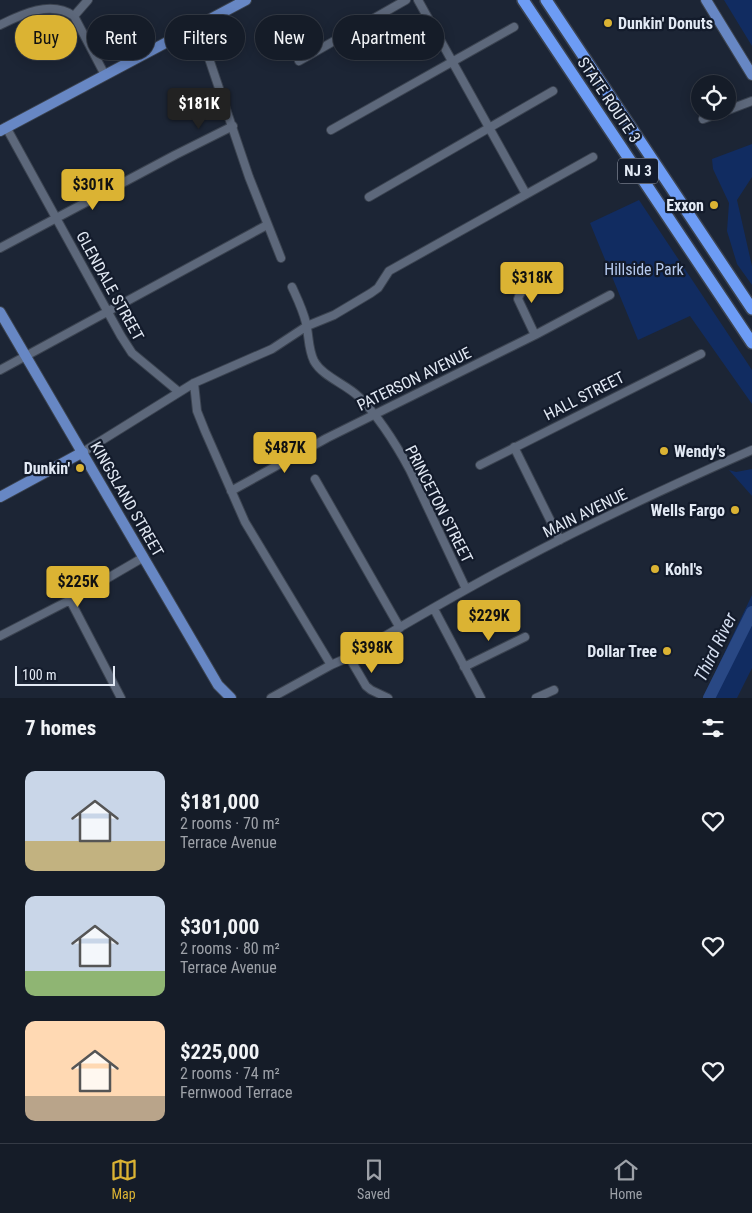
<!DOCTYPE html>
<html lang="en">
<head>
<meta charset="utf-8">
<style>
  :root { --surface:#151c28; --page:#1e2530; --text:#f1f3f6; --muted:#9da1a8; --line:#343a45; --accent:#dbb333 }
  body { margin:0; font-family:"Roboto Condensed",sans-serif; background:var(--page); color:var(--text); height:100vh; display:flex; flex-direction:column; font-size:19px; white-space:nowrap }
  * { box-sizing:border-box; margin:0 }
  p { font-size:16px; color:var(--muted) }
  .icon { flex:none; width:28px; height:28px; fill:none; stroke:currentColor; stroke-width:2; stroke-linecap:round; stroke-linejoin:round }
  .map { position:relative; height:698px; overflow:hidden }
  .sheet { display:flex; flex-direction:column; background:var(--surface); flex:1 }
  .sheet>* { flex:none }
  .banner { position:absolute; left:15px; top:15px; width:500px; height:45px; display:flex; gap:10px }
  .tools { position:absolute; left:691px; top:75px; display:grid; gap:10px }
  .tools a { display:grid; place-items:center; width:45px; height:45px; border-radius:50%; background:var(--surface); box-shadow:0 2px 12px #0003,0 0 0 1px var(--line); font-size:25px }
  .scale { position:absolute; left:15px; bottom:12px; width:100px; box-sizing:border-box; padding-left:5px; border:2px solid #e2e9f4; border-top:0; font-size:14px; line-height:18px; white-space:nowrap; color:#e2e9f4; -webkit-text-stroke:4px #131b2b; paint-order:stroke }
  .price { position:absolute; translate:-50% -42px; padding:0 11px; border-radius:5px; background:var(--accent); color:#111; font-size:16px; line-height:32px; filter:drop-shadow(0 1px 2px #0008) }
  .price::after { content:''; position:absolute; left:50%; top:30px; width:15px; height:11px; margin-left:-8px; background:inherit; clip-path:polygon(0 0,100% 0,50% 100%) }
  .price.on { background:#222; color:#fff }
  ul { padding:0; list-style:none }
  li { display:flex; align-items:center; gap:15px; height:125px; padding:0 25px }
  li span { display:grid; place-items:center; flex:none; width:140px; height:100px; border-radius:10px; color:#555 }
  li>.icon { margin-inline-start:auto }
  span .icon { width:60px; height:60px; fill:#fffc; stroke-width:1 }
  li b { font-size:21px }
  h2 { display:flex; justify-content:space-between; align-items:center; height:60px; padding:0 25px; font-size:21px }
  .chip { padding:0 18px; border-radius:22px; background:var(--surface); box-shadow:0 2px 12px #0003,0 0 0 1px var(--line); font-size:18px; line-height:45px }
  .chip.on { background:var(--accent); color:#111 }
  .tab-bar { display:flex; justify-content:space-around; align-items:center; height:70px; border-top:1px solid var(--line); background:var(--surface); font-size:14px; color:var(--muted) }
  .tab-bar a { display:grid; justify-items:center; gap:2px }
  .tab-bar .on { color:var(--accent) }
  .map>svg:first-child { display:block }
</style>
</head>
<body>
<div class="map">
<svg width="752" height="698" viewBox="0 0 752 698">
  <rect width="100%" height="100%" fill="#1c2535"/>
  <!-- green -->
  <path fill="#112c61" d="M724,0H752V46Z
    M752,144V177L737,200L752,266V285L737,264L727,231L729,203L713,169L712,159Z
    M639,200L752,370V404L690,316L638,340L590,223Z
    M752,469V496L729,470L736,472Z
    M752,595V668L737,698H703Z"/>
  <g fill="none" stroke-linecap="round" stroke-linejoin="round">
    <!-- river -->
    <path stroke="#294884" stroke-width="12" d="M709,698L752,612"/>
    <!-- minor casing -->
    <g stroke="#3b4350" stroke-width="10">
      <path id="minor" d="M418,0L526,194
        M74,16L88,0
        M0,25C22,14 51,0 74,16L105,75
        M198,26L249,177L281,258
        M299,61L406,0
        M728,110L752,101
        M703,119L724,111
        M6,127L121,336L132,353L179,392
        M331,130L514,27
        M369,197L553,91
        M0,248L175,155L233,126
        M292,287C297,298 303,310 306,323C309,335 308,349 314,361C323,377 346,384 359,397C378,416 397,446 410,470L466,589
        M535,335L518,299C520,290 531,282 537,274
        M0,370L267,225
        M194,383L197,411L205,431L245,522L331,665
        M514,447L560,540
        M83,452L194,383L272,349L307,326L334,315L371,293L378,288L389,271L593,157
        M480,465L701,354
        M315,479L400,628
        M231,491L327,438L535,335L610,295
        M70,600L121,698
        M434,609L481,698
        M0,636L70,600L144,557
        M349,657L366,686L371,690L388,698
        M464,667L525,637
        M271,698L331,665L349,657C404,625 459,592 515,563C592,522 672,485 752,450
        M536,698L554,690"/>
    </g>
    <!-- major casing -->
    <g stroke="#3b4350" stroke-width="12">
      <path id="major" d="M706,0L752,75
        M0,131L246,0
        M0,312L218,685L231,698
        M0,497L83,452"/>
    </g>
    <!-- highway casing -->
    <g stroke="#3b4350" stroke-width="14">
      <path id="highway" d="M523,0L752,343
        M546,0L752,309"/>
    </g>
    <!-- minor -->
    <use href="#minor" stroke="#5d687b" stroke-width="8"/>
    <!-- major -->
    <use href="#major" stroke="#6787c4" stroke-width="10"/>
    <!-- highway -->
    <use href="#highway" stroke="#6d9cf5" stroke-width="11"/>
  </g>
  <!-- markers -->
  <g fill="#dbb333" stroke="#131b2b" stroke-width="2">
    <circle cx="608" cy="23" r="5"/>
    <circle cx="714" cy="205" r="5"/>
    <circle cx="664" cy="451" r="5"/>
    <circle cx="80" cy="468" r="5"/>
    <circle cx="735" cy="510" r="5"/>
    <circle cx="655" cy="569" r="5"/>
    <circle cx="667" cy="651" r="5"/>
  </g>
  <g text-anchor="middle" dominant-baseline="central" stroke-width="4.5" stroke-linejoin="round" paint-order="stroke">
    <!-- shield labels -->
    <rect fill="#131b2b" stroke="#a4abb8" stroke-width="1" x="618" y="158.5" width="40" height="25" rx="4"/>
    <g font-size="15" font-weight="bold" fill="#e2e9f4">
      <text x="638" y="171">NJ 3</text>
    </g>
    <!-- poi labels -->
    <g font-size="16" font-weight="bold" fill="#e2e9f4" stroke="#131b2b" text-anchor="end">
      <text x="618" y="23" text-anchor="start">Dunkin' Donuts</text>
      <text x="704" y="205">Exxon</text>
      <text x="674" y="451" text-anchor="start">Wendy's</text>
      <text x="70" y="468">Dunkin'</text>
      <text x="725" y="510">Wells Fargo</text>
      <text x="665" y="569" text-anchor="start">Kohl's</text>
      <text x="657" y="651">Dollar Tree</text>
    </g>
    <!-- street labels -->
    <g font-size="16" fill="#e2e9f4" stroke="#131b2b">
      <text transform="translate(609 100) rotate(56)">STATE ROUTE 3</text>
      <text transform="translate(110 286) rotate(61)">GLENDALE STREET</text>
      <text transform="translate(414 379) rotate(-26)">PATERSON AVENUE</text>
      <text transform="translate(584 396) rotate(-27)">HALL STREET</text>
      <text transform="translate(127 499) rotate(60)">KINGSLAND STREET</text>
      <text transform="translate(439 504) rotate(63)">PRINCETON STREET</text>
      <text transform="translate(585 513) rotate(-26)">MAIN AVENUE</text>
    </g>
    <!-- park labels -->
    <g font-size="16" fill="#b6caee" stroke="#131b2b">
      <text x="644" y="269">Hillside Park</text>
    </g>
    <!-- water labels -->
    <g font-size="18" font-style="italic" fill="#d3ddef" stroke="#131b2b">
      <text transform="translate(715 647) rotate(-64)">Third River</text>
    </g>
  </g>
</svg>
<div class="tools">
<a><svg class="icon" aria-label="locate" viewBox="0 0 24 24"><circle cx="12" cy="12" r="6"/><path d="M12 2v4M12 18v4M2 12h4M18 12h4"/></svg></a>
</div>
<div class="scale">100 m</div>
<b class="price on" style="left:199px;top:130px">$181K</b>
<b class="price" style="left:93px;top:211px">$301K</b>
<b class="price" style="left:532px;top:304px">$318K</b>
<b class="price" style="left:285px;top:474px">$487K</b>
<b class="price" style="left:78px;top:608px">$225K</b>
<b class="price" style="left:489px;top:642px">$229K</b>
<b class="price" style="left:372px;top:674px">$398K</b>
<div class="banner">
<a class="chip on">Buy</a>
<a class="chip">Rent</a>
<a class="chip">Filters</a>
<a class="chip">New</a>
<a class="chip">Apartment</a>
</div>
</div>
<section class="sheet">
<h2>7 homes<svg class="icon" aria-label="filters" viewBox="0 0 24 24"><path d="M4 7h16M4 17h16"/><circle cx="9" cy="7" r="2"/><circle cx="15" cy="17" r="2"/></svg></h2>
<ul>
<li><span style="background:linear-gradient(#c9d6e8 70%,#c2b280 0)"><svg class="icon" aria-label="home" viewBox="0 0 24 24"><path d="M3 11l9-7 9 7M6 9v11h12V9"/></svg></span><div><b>$181,000</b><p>2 rooms · 70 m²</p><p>Terrace Avenue</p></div><svg class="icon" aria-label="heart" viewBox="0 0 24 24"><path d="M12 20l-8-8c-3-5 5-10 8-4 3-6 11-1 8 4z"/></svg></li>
<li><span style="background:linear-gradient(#c9d6e8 75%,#8fb573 0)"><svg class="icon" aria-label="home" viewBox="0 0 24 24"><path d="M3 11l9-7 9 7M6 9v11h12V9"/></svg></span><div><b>$301,000</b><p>2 rooms · 80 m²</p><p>Terrace Avenue</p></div><svg class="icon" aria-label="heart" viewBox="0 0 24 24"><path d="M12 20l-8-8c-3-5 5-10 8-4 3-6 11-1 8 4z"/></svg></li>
<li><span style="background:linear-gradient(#ffd9b3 75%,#b9a48a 0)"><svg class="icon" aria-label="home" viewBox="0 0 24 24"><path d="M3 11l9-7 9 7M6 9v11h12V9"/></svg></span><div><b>$225,000</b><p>2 rooms · 74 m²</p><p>Fernwood Terrace</p></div><svg class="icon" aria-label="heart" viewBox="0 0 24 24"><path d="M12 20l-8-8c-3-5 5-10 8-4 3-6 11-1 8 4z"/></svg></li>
</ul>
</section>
<nav class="tab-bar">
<a class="on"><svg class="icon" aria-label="map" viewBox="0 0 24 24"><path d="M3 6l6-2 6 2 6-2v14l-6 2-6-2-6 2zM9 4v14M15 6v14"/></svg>Map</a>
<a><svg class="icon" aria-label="saved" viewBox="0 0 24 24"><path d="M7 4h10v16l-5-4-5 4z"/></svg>Saved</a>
<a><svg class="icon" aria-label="home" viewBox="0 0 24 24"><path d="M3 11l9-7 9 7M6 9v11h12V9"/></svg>Home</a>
</nav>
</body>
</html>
